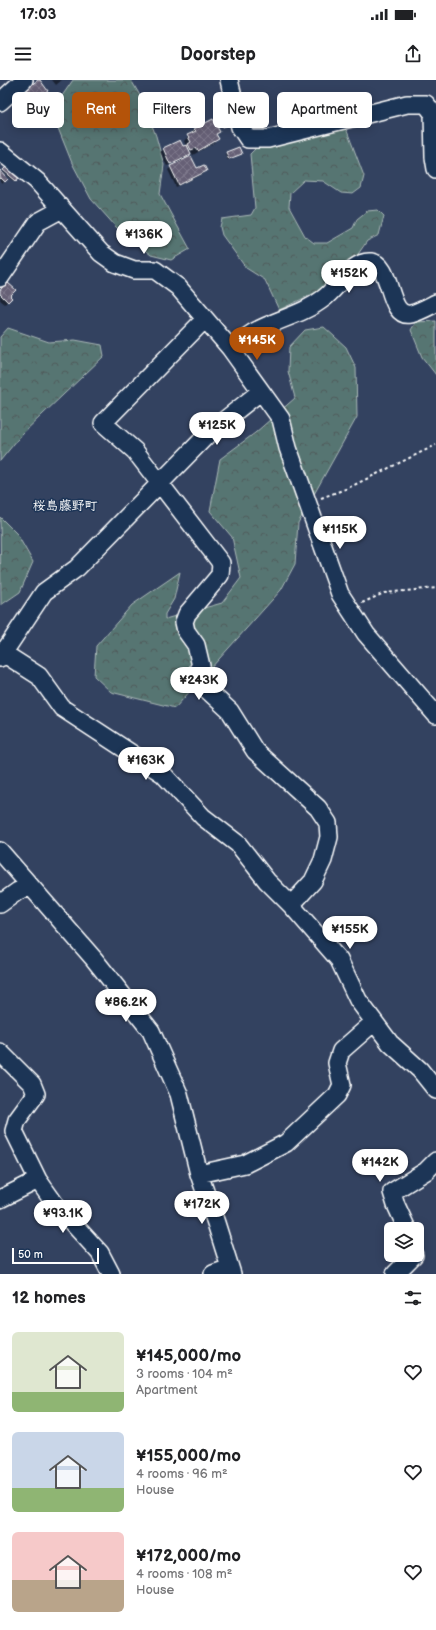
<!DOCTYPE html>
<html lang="en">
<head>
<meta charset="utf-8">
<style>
  :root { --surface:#fff; --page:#f6f6f6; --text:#202124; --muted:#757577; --accent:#b45309 }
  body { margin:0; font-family:"Balsamiq Sans","Klee One",sans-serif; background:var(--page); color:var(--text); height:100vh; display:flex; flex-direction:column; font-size:15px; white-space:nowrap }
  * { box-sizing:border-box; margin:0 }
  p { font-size:13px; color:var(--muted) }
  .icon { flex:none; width:22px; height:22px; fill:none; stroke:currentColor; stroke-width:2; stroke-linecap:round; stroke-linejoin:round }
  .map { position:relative; height:1194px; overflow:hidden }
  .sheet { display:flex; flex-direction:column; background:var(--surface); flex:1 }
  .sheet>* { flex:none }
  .guide { position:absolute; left:12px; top:12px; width:412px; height:36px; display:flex; gap:8px }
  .tools { position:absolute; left:384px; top:1142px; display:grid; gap:8px }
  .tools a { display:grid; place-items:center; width:40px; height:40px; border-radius:6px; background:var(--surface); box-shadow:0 2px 10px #0003; font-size:20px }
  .scale { position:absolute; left:12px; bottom:10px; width:87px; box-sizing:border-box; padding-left:4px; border:2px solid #fff; border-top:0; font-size:11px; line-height:14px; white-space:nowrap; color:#fff; -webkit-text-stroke:3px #1d3557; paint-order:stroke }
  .price { position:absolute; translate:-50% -34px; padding:0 9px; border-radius:14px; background:#fff; color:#222; font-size:13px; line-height:26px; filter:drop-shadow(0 1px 2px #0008) }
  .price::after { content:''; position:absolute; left:50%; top:24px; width:12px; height:9px; margin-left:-6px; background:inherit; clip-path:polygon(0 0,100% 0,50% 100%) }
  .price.current { background:var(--accent); color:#fff }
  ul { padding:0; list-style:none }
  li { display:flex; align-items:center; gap:12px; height:100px; padding:0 12px }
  li span { display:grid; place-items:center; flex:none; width:112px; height:80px; border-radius:6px; color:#555 }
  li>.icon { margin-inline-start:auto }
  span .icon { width:48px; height:48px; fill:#fffc; stroke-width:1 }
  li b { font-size:17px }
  h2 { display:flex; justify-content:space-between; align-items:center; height:48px; padding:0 12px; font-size:17px }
  .pill { padding:0 14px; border-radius:6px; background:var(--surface); box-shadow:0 2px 10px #0003; font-size:14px; line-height:36px }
  .pill.current { background:var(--accent); color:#fff }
  .status { display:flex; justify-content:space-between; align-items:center; height:28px; padding:0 20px; background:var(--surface); direction:ltr }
  .status svg { height:11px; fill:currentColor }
  header { display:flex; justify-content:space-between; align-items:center; height:52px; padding:0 12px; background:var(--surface); font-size:18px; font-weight:700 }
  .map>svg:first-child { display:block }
</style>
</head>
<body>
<div class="status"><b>17:03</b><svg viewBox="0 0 49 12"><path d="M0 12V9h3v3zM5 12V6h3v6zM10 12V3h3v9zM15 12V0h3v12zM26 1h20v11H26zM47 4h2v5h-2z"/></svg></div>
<header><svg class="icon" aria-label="menu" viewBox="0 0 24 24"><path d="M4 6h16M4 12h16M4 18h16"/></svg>Doorstep<svg class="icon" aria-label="share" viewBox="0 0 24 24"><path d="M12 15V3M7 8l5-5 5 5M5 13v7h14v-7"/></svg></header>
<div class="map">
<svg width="436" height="1194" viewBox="0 0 436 1194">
  <defs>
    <pattern id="forest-crowns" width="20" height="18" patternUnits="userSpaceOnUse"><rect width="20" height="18" fill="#577472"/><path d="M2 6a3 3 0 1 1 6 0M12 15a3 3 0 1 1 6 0" fill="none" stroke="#505c5b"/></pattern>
    <pattern id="building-cross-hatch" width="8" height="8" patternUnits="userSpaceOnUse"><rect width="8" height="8" fill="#666076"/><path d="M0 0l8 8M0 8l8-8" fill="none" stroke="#7d788b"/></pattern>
  </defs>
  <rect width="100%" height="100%" fill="#334260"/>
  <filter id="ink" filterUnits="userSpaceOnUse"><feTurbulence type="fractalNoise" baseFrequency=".025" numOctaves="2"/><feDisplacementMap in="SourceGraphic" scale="8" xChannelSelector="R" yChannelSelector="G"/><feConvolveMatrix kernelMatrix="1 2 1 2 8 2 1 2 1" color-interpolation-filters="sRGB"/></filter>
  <g filter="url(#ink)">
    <!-- forest -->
    <path fill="url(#forest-crowns)" stroke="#abbab8" d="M73,0H131L142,19L156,56L164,85L160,114L190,169L171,180L151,175L117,148L91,119L72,83L56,43L55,26Z
      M342,46L347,51L364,96L361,108L353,114L341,113L323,101L304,100L290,113L289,127L305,156L314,163H327L353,148L357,139L367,131L378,130L384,136L379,155L367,161L352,183L327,207L279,230L265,200L246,188L222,155L220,147L222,139L251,135L255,128L250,74L258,66Z
      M436,241V295L422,277L411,250L416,242Z
      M324,247L346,267L356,288L357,337L298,443L295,484L281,510L175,628L111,612L94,596L96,566L132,525L180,492L174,519L165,534V539L222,523L241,498L232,457L210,431L220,379L255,353L295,318L288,291L289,267L305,250Z
      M8,248L49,262L75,260L102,265L104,276L22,354L0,381V257Z
      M0,437L17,454L33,482L20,512L1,525Z"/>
    <!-- shadow -->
    <path fill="#0007" d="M52,0H62L56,5Z
      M39,1L44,13L28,25L20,15Z
      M219,36L231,44L222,47L218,38Z
      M195,49L219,52L216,55L218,59L214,63L193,75L189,68L188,69L190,74L187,77L167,86L160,72L163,69L180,61L183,67L186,66L184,61Z
      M226,73L240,74L228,80L225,74Z
      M8,86L19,96L14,101L3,92Z
      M171,87L196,90L206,91L203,94L176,107L168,90Z
      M0,92L7,99L2,104L0,102Z
      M0,211L10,218L5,224L0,220Z"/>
    <!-- building -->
    <path fill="url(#building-cross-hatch)" stroke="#fff" d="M38,0H40L48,11L32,23L23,11Z
      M229,31L233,43L223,47L218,36Z
      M213,39L220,52L216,54L219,59L198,71L196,68L191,70L188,64L191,62L187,55L196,51L194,49Z
      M180,60L183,66L187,65L191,74L170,84L163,68Z
      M239,67L242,74L229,79L226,72Z
      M191,76L197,88L204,85L207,91L179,105L170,86Z
      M8,85L21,95L16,101L3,90Z
      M0,90L8,99L5,102L1,98L0,99Z
      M7,202L16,210L10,216L12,218L8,222L0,214V210Z"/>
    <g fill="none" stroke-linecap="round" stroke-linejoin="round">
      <!-- minor casing -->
      <g stroke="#fff" stroke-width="20">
        <path id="minor" d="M229,0L240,47L248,59H268L407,24H426L433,33L434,77L436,89
          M0,22L24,0
          M0,71L37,101L101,173L115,183L134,190H155L178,207L230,268L281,339L288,368L340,514L366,554L436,635
          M0,198L38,142L62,129
          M205,239L103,343L135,371L221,483L220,495L187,534L184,542L186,551L196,565L201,586L199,588L205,608L230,631L255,671L318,728L328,743L329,757L323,780L313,801L291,825
          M230,268C239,263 247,256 256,251C278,239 304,234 324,218C338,208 352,180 371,182C393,184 387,239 411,234C419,232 428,227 436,223
          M0,571L39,596L62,628L163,694L203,737L238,764L267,801L291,825L339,880L358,920L390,963L420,990L436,1010
          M0,578L44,512L77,488L212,350L260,312
          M0,771L94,879L151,951L179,1014L199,1094L216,1143L232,1194
          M0,824L18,811L30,807
          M0,972L32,1004L36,1014L17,1040L14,1051L38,1100L55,1124L100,1173L111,1194
          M199,1094L245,1084L286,1063L337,1015L342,1005L337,983L341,971L374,942
          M0,1119L38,1100
          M407,1149L396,1125L392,1112L426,1091L436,1081
          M213,1194L230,1188
          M395,1194L414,1175"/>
      </g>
      <!-- path -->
      <path stroke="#fff" stroke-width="2" stroke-dasharray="3 3" stroke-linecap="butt" d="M321,418L348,408L436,365
        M362,523L384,513L436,508"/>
      <!-- minor -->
      <use href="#minor" stroke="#1d3557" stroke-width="17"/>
    </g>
  </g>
  <g text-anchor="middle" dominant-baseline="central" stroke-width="3" stroke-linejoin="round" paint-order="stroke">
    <!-- quarter labels -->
    <g font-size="13" font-weight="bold" fill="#fff" stroke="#1d3557">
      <text x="65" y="426">桜島藤野町</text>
    </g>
  </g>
</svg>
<div class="tools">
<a><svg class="icon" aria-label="layers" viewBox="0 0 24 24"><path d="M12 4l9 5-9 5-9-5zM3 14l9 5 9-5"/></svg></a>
</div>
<div class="scale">50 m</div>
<b class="price" style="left:144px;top:175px">¥136K</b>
<b class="price" style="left:349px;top:214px">¥152K</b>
<b class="price current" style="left:257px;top:281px">¥145K</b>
<b class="price" style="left:217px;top:366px">¥125K</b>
<b class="price" style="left:340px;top:470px">¥115K</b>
<b class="price" style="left:199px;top:621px">¥243K</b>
<b class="price" style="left:146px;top:701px">¥163K</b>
<b class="price" style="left:350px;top:870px">¥155K</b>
<b class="price" style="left:126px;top:943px">¥86.2K</b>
<b class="price" style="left:380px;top:1103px">¥142K</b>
<b class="price" style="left:202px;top:1145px">¥172K</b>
<b class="price" style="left:63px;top:1154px">¥93.1K</b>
<div class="guide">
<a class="pill">Buy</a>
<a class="pill current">Rent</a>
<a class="pill">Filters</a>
<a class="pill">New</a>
<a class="pill">Apartment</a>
</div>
</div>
<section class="sheet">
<h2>12 homes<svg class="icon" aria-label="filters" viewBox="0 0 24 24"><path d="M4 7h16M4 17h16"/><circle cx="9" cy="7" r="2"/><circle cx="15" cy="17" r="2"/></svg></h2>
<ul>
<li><span style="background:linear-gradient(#dfe7d0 75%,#8fb573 0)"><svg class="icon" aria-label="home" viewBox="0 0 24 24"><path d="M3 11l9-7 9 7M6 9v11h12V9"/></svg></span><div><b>¥145,000/mo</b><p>3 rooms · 104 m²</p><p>Apartment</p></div><svg class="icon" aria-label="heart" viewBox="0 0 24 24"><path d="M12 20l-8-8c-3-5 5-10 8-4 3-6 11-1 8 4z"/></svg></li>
<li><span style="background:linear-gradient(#c9d6e8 70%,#8fb573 0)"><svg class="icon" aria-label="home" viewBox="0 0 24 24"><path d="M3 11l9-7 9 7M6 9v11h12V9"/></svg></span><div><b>¥155,000/mo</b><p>4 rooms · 96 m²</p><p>House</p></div><svg class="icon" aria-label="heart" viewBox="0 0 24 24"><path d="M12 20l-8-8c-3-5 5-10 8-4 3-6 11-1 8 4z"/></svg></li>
<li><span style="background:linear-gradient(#f6c9c9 60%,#b9a48a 0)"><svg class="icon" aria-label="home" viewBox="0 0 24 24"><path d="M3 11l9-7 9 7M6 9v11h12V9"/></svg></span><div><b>¥172,000/mo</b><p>4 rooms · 108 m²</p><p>House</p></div><svg class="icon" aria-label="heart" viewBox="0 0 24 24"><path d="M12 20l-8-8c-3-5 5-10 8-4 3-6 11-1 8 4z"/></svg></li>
</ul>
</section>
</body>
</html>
